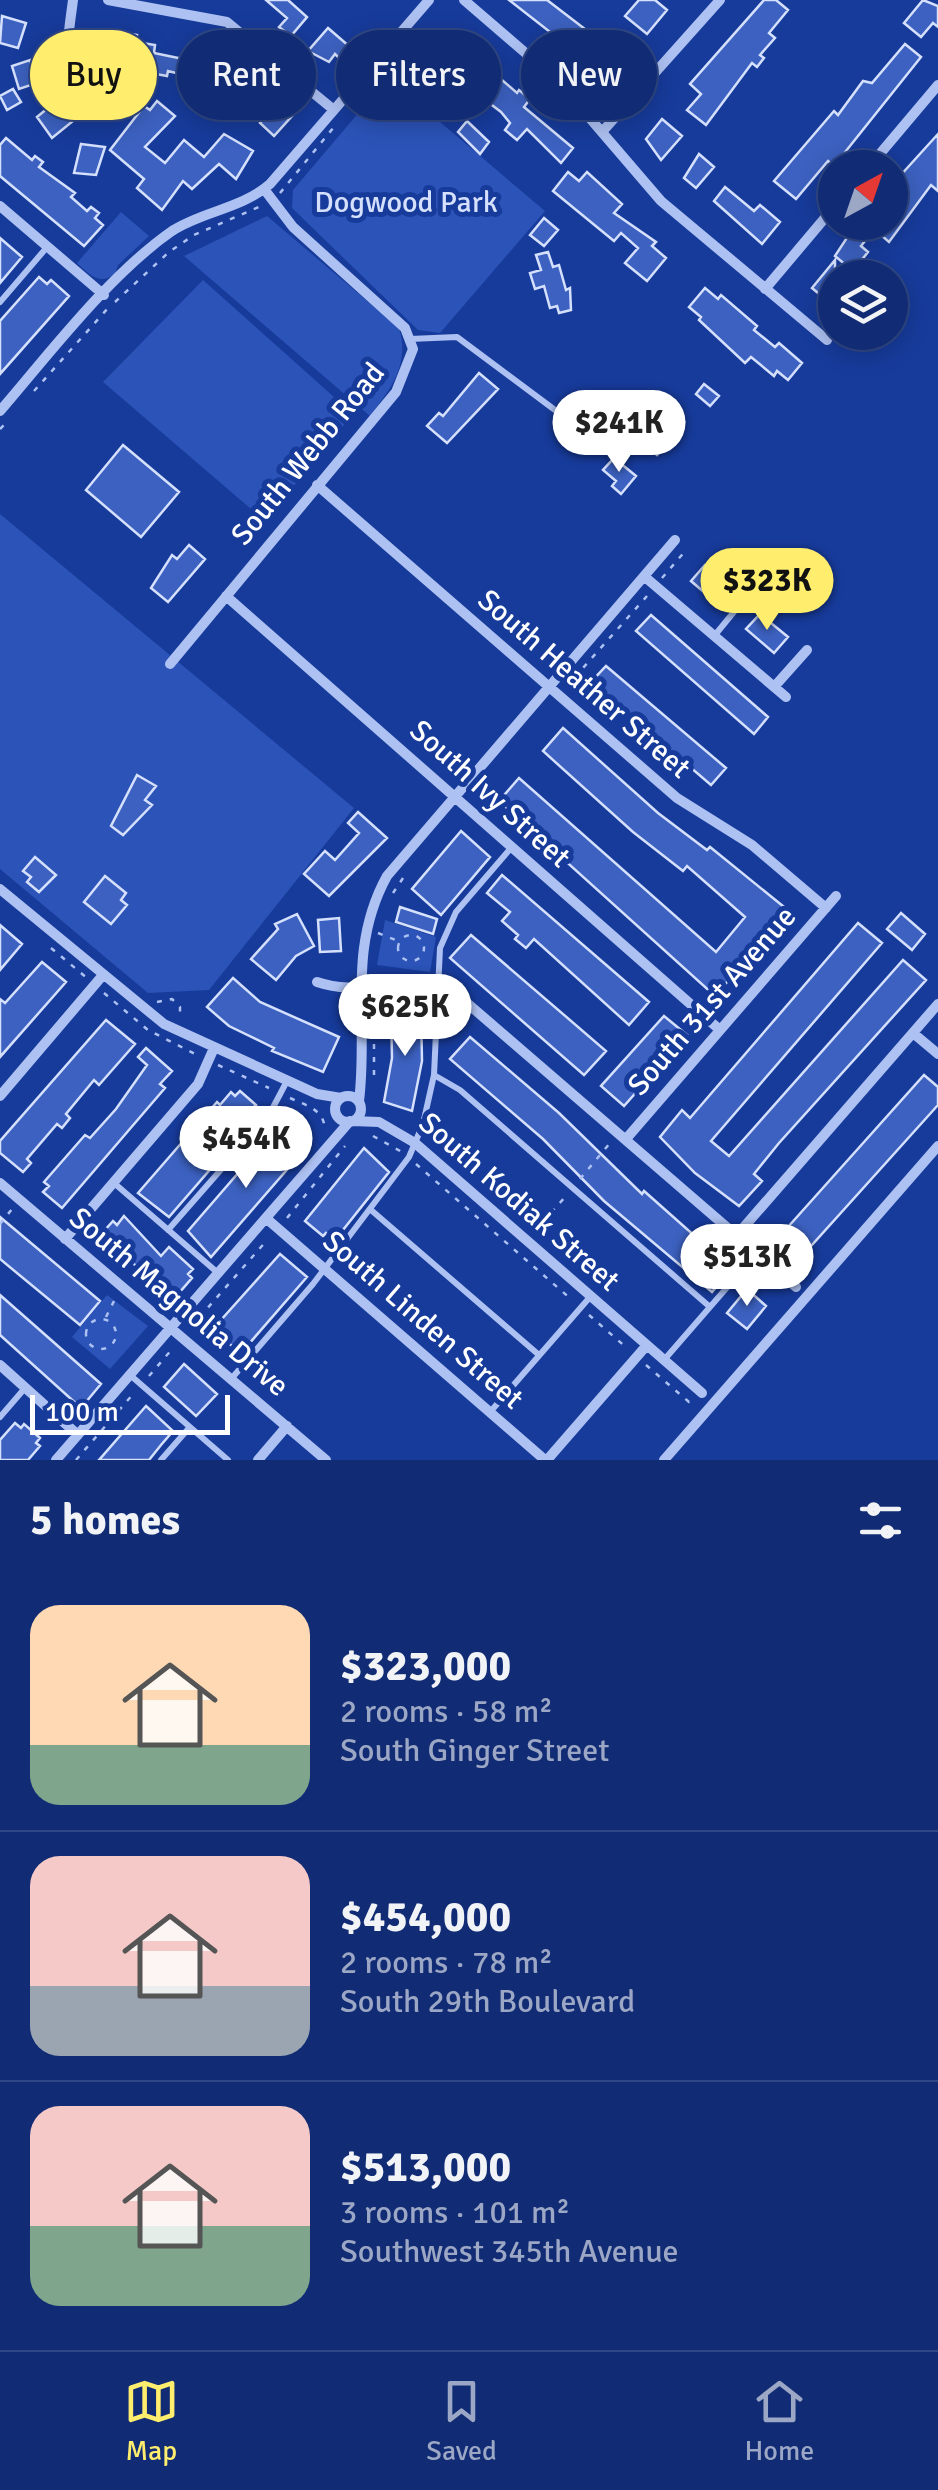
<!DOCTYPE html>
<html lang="en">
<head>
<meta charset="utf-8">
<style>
  :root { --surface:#112c74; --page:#1a3479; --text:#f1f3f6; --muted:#9ca7c5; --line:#304886; --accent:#ffed6e }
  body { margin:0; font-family:Signika,sans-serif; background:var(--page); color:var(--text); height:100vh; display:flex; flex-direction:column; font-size:38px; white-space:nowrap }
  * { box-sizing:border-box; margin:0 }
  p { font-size:32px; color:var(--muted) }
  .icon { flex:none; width:55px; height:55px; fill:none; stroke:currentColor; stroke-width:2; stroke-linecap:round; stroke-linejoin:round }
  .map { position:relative; height:1460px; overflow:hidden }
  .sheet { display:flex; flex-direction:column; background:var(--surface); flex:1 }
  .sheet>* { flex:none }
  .banner { position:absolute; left:30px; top:30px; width:880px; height:90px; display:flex; gap:20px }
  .needle { width:65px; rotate:40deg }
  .tools { position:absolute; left:818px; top:150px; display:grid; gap:20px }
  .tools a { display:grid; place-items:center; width:90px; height:90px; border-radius:50%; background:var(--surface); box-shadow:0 5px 25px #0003,0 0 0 2px var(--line); font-size:50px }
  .scale { position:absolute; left:30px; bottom:25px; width:200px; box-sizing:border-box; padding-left:10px; border:5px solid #fff; border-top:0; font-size:28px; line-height:35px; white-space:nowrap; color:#fff; -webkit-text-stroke:8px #173b9b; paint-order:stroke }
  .price { position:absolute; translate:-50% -85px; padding:0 22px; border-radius:35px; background:#fff; color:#222; font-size:32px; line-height:65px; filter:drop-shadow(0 2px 5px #0008) }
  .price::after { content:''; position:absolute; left:50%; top:60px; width:30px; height:22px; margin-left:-15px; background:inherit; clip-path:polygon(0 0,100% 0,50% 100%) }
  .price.current { background:var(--accent); color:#111 }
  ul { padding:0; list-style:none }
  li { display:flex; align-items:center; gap:30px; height:250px; padding:0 30px }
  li+li { border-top:2px solid var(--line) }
  li span { display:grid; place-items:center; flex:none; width:280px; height:200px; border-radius:30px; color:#555 }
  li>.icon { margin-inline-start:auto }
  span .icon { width:120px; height:120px; fill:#fffc; stroke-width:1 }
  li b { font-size:42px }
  h2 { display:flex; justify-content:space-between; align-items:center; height:120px; padding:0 30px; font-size:42px }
  .chip { padding:0 35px; border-radius:45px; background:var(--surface); box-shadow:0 5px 25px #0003,0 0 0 2px var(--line); font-size:35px; line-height:90px }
  .chip.current { background:var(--accent); color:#111 }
  .menu { display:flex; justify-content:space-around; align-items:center; height:140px; border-top:2px solid var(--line); background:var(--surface); font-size:28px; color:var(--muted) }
  .menu a { display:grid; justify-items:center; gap:5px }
  .menu .current { color:var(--accent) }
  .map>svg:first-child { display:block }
</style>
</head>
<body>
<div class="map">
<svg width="938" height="1460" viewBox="0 0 938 1460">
  <rect width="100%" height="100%" fill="#173b9b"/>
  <!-- green -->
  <path fill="#2b53b8" d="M388,78L545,211L440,333L418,330L292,208L293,190Z
    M121,212L149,236L118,265L115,274C99,286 89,274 77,263Z
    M267,216L399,328C410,364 391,389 370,416L184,256Z
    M203,280L353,414L265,521L103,382Z
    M0,514L354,808L209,990L148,993L0,869Z
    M385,920L436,937L430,972L377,965Z
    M107,1295L148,1326L110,1369L72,1337Z"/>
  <!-- building -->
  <path fill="#3c61c0" stroke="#d5e0fc" stroke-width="2.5" d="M266,0H288L307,17L291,36L279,27L287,18Z
    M509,0H547L628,62L611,82L598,71L594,75L566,49L568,46Z
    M639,0H655L667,10L647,34L625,16Z
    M764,0H776L788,10L769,33L775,38L760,55L764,58L757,67L752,63L706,125L687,110L701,94L690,84Z
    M923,0L938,6V27L933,23L921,37L904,23Z
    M2,16L26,23L18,48L0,43Z
    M328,28L350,47L340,59L335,54L329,62L308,51Z
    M125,33L137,35L136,42L155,45L154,53L188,60L189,55L198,58L199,51L219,56L216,69L211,67L208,81L168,71L167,76L156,74L155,80L136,76L138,64L99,56L103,37L124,41Z
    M450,35L517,93L519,90L530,99L524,107L573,148L561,163L527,129L517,140L505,130L510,123L501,112L430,58Z
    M905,44L921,57L834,166L828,161L796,199L774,181L834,111L838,115L863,81L872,83Z
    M30,60L33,70L42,67L46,80L19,89L12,66Z
    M240,71L255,84L237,105L222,92Z
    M13,89L21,102L7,110L0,96Z
    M157,101L175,116L145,147L165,163L184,140L204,157L224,134L253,151L236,179L219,164L192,189L183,181L162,210L137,188L144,179L110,150L144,106L150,110Z
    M54,103L73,121L52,138L37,117Z
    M277,103L292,116L274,136L260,123Z
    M662,119L682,136L661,160L646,139Z
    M467,121L489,142L480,154L458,132Z
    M938,134V191L931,185L889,242L866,222H890V197L904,181L899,177Z
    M6,138L32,160L35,156L43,162L39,167L75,193L71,197L87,211L91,207L99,213L95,218L103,225L84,246L0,176V145Z
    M81,144L105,147L96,175L74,173Z
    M699,154L714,167L696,188L684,178Z
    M568,172L579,181L587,172L622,204L614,213L656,242L652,246L666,258L647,281L625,263L638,248L621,233L614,241L553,191Z
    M725,187L754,211L760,205L780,222L762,244L714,201Z
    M544,218L558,230L544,246L530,235Z
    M852,230L865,241L861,246L868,252L853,271L835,256Z
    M0,238L22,257L0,283Z
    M548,252L553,267L559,265L566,290L570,288L571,310L559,313L557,306L550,308L544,286L535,289L530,273L541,270L536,255Z
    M835,260V307L812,288Z
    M39,277L47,284L51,280L69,296L0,374V321Z
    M705,288L718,299L721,295L757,326L754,330L775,347L779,343L802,363L788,380L777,371L774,376L751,357L745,363L699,320L701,317L689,307Z
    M479,373L498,389L447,443L427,426L439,413L443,416Z
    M704,384L719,396L710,406L696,394Z
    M662,403L684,422L657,455L631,433Z
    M123,445L179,492L141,537L86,490Z
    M614,458L636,476L621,494L612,486L616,481L603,470Z
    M189,545L205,559L168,602L151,588L172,555L177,559Z
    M705,565L732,588L718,604L691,581Z
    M760,614L788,637L774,653L746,629Z
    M651,615L768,717L754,734L636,631Z
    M606,666L726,768L711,785L591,682Z
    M563,728L658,813L707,850L710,847L789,911L715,996L499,801L519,778L716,952L745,917L687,866L683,871L633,832L543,751Z
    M137,775L156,786L145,800L152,805L123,835L111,826Z
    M358,812L387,838L329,896L304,874L325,851L335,860L359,833L348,823Z
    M461,831L490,857L441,915L412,889Z
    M35,857L56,875L39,892L27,882L31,877L23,871Z
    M502,875L649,1002L629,1025L534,939L526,948L515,939L518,935L502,921L510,912L487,893Z
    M105,876L126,893L121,900L127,905L111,924L84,902Z
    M400,907L437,919L433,934L396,922Z
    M901,913L925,934L912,950L887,929Z
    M297,914L314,946L296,956L276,980L251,959L278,929L275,924Z
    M339,918L341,951L320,952L318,920Z
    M858,923L882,943L711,1141L729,1156L903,960L926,980L779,1143L754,1174L762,1181L739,1206L695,1173L660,1137L682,1110L690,1118Z
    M0,925L22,944L0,970Z
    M471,935L606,1051L584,1075L450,958Z
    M42,962L66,982L0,1057V999L5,1003Z
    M233,978L260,1002L339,1037L323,1072L272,1051L274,1048L229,1026L207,1007Z
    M391,1012H421L422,1061L412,1111L384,1102L392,1058Z
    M664,1016L687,1035L624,1106L601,1086Z
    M106,1020L135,1044L99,1085L94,1080L66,1114L70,1118L62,1128L57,1124L27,1159L31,1163L23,1172L0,1153V1141Z
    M470,1037L559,1113L642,1194L644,1191L732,1269L712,1292L604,1201L543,1139L450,1059Z
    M146,1048L172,1071L160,1084L165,1088L62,1208L43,1192L49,1186L44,1182L85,1135L90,1138L116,1109L147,1065L138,1057Z
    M924,1075L938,1087V1105L802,1256L779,1237Z
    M240,1091L256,1105L252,1109L258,1114L169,1217L138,1193L217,1102L220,1105L231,1092L235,1096Z
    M278,1127L305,1149L211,1257L188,1231Z
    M364,1148L389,1172L335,1240L326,1233L323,1236L305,1221Z
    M124,1216L161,1256L169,1247L193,1269L188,1274L192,1278L178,1294L172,1290L169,1294L128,1259L125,1263L97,1239L113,1221L117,1225Z
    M0,1217L100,1301L80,1325L0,1259Z
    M280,1254L307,1277L241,1353L212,1330Z
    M747,1289L766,1306L747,1329L727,1313Z
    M0,1295L101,1384L81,1408L0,1335Z
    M184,1364L217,1394L196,1416L164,1387Z
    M146,1406L173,1431L161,1445L149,1460H99Z
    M15,1423L21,1428L24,1424L40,1438L36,1443L40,1446L28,1460H0V1440Z"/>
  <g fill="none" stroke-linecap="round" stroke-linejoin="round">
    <!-- path -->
    <path stroke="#adc1f2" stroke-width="2.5" stroke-dasharray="5 8" stroke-linecap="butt" d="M280,193L334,127
      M115,302L169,252L194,235L261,206
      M34,391L109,307
      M0,429L6,423
      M662,578L687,549
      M566,687L647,596
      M393,893L405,875
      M378,933L398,941
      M398 948a13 13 0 1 1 26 0a13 13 0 1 1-26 0Z
      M51,948L87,978
      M104,993L148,1030L197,1055
      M157,1002L172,999L180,1007V1016
      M218,1065L269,1088
      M374,1075V998
      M290,1098C307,1106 324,1109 325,1130
      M373,1136L402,1152
      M416,1164L572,1300
      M580,1179L610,1143
      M287,1218L345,1146
      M0,1224L12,1209
      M534,1232L565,1197
      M589,1315L628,1349
      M106,1317L114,1301
      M86 1334a15 15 0 1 1 30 0a15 15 0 1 1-30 0Z
      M191,1327L268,1239
      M646,1365L689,1402L692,1400
      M149,1376L173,1348
      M76,1460L134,1393"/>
    <!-- service -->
    <path stroke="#adc1f2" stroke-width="6" d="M0,302L48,246
      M410,339L457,337L567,419L618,441
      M715,635L742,602
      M434,1075L460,1090L710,1307
      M114,1183L218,1273
      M371,1210L539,1355
      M168,1230L269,1115L287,1081
      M664,1360L756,1254
      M130,1375L228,1460
      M232,1378L313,1284L409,1157L423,1124L434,1075L440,948L456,912L511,848
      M491,1411L590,1297
      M0,1417L25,1388
      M161,1460L189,1428"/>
    <!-- minor -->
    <path stroke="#adc1f2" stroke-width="10" d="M73,0C67,47 61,59 98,92
      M108,0L227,22L334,110
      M464,0L558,81L661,201L827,340
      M602,132L720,0
      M868,168L938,85
      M0,206L104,295
      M765,289L835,206
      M0,411C49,354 110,274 172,231C203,211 241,209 270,184L429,0
      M317,485L677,798L752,845L826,908
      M645,577L786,697
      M226,596L720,1030
      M170,664L396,392L413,349L405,328L293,227L264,189
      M774,687L807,650
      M0,889L164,1024L317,1094L341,1098
      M317,982C370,1000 403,964 467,1003L796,1287
      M913,1033L938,1054
      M0,1096L103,975
      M335 1109a13 13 0 1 1 26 0a13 13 0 1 1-26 0Z
      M359,1101C369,1023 346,950 387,876L675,540
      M352,1121L379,1122L415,1143L702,1393
      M626,1139L836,896
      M0,1183L326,1460
      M267,1219L545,1460
      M737,1235L938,1004
      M65,1239L198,1084L214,1048
      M0,1365L78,1435
      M56,1460L350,1121
      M258,1460L287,1426
      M547,1460L647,1345
      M664,1460L938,1146"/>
  </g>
  <g text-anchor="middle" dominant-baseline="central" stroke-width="10" stroke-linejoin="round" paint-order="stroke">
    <!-- park labels -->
    <g font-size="30" fill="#d5e0fc" stroke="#173b9b">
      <text x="406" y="202">Dogwood Park</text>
    </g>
    <!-- street labels -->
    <g font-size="30" fill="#fff" stroke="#173b9b">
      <text transform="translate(308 454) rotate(-51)">South Webb Road</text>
      <text transform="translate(584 684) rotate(41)">South Heather Street</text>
      <text transform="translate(490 794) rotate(42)">South Ivy Street</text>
      <text transform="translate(712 1001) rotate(-49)">South 31st Avenue</text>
      <text transform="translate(519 1202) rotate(41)">South Kodiak Street</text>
      <text transform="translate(179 1302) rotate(40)">South Magnolia Drive</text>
      <text transform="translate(423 1320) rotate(41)">South Linden Street</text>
    </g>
  </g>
</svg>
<div class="tools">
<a><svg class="needle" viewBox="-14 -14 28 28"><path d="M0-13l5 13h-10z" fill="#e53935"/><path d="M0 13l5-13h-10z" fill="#9ca7c5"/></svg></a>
<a><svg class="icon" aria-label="layers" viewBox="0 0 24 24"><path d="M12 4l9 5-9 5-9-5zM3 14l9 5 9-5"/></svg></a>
</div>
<div class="scale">100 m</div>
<b class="price" style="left:619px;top:475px">$241K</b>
<b class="price current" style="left:767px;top:633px">$323K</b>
<b class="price" style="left:405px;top:1059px">$625K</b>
<b class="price" style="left:246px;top:1191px">$454K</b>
<b class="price" style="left:747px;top:1309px">$513K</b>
<div class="banner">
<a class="chip current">Buy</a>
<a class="chip">Rent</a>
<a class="chip">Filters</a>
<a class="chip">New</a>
</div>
</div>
<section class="sheet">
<h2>5 homes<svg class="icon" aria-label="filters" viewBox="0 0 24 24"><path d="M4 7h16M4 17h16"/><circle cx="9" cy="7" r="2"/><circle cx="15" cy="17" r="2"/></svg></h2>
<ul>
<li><span style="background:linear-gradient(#ffd9b3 70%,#7fa58c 0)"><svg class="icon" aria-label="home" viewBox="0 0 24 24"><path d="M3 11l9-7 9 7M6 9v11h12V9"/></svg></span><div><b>$323,000</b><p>2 rooms · 58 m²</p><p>South Ginger Street</p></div></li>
<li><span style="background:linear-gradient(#f6c9c9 65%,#9aa5b1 0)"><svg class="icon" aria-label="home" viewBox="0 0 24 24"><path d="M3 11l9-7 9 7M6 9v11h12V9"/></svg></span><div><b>$454,000</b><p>2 rooms · 78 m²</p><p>South 29th Boulevard</p></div></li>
<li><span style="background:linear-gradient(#f6c9c9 60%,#7fa58c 0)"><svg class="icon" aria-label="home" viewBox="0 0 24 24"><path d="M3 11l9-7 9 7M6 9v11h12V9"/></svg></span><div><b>$513,000</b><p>3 rooms · 101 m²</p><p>Southwest 345th Avenue</p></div></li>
</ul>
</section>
<nav class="menu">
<a class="current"><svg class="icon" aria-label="map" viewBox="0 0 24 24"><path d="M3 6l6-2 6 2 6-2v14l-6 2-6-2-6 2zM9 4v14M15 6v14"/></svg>Map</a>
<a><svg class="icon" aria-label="saved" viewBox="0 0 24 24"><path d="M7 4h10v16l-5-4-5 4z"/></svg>Saved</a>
<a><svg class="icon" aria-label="home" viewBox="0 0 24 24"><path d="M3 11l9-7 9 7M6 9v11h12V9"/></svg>Home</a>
</nav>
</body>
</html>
